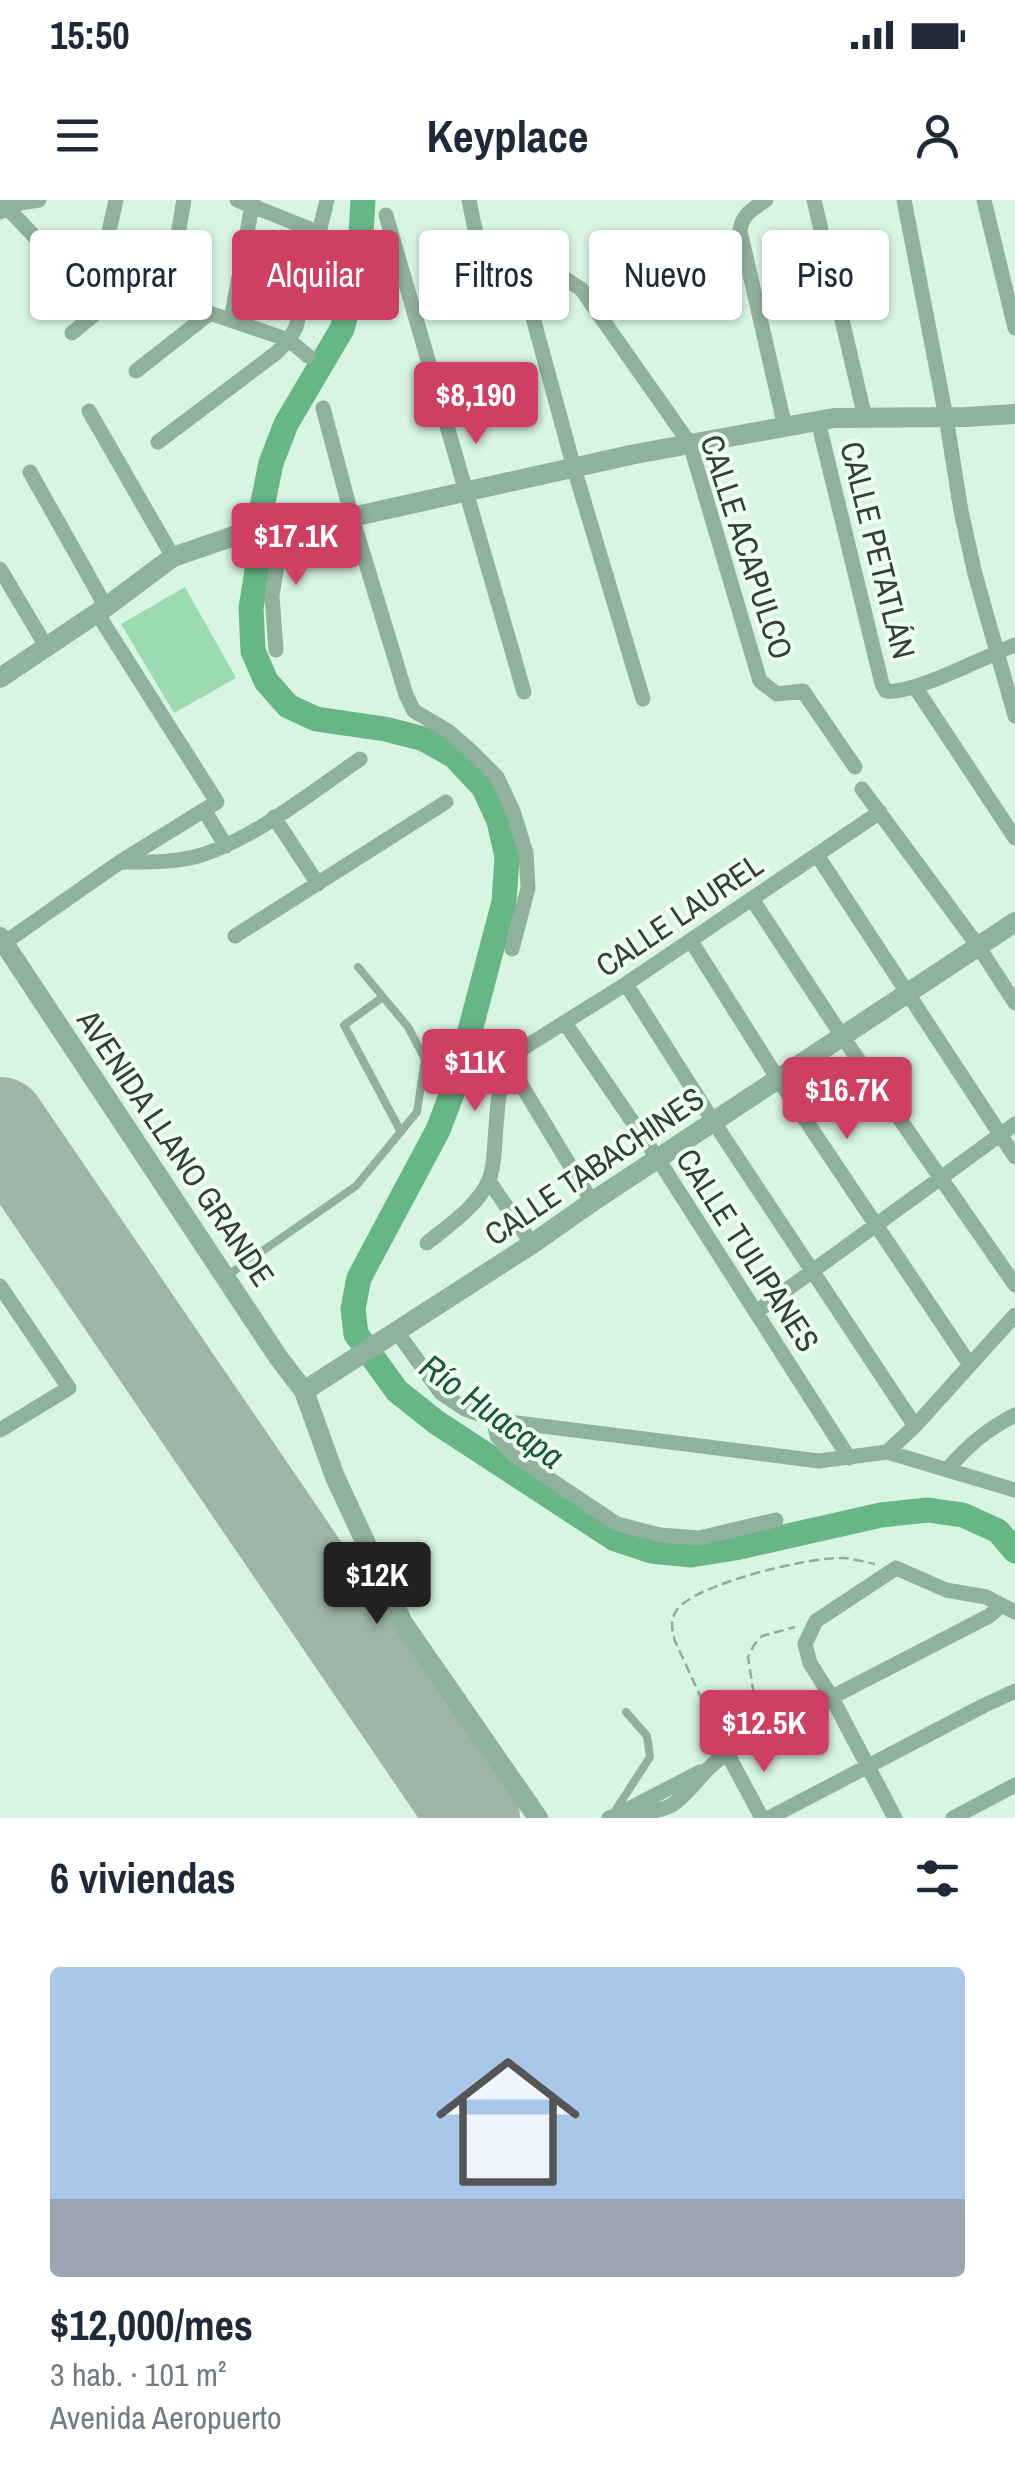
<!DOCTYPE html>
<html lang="es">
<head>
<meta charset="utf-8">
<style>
  :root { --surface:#fff; --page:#f2f2f3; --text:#1f2937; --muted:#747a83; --accent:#cf3f62 }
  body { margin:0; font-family:"Archivo Narrow",sans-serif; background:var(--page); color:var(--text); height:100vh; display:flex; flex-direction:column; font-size:38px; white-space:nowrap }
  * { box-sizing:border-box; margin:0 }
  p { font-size:32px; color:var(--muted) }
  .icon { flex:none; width:55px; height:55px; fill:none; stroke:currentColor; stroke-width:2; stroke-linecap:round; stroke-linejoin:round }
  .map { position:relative; height:1618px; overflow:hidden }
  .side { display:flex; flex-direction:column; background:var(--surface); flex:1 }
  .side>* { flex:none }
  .guide { position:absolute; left:30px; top:30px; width:955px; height:90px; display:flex; gap:20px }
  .price { position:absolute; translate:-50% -85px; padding:0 22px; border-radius:10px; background:var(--accent); color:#fff; font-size:32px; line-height:65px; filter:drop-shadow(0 2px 5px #0008) }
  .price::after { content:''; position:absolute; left:50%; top:60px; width:30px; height:22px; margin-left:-15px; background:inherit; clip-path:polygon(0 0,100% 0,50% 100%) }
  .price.current { background:#222; color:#fff }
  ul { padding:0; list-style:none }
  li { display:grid; align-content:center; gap:20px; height:530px; padding:0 50px }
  li span { display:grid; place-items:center; height:310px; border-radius:10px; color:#555 }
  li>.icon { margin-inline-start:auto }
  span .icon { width:180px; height:180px; fill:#fffc; stroke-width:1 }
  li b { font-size:42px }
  h2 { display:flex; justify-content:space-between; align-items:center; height:120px; padding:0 50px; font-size:42px }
  .pill { padding:0 35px; border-radius:10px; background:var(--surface); box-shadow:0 2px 8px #0004; font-size:35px; line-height:90px }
  .pill.current { background:var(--accent); color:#fff }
  .status { display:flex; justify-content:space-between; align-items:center; height:70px; padding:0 50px; background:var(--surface); direction:ltr }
  .status svg { height:28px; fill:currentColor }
  header { display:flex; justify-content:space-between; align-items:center; height:130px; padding:0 50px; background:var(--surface); font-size:45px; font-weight:700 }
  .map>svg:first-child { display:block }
</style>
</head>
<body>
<div class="status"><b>15:50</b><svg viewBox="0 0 49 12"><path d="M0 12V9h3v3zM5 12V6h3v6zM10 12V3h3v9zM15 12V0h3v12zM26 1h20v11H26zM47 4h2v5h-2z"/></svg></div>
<header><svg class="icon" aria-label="menu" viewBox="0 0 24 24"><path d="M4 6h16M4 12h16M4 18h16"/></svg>Keyplace<svg class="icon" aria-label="person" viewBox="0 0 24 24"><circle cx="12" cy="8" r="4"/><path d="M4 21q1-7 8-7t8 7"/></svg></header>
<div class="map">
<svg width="1015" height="1618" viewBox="0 0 1015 1618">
  <rect width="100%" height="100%" fill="#d8f5e2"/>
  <!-- green -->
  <path fill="#9cdab2" d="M185,387L236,478L174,513L121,424Z"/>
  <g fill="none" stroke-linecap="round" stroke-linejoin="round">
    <!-- river -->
    <path stroke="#66b686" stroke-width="25" d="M363,0L360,51L353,88L342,129L286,224L271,263L262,307L257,371L251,408L253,451L266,481L288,506L316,519L385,529L424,539L454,556L484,588L499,621L507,657L504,702L457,880L438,930L359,1078L353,1109L356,1134L397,1191L436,1222L615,1339L651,1351L691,1355L735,1348L881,1315L928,1310L963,1315L998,1331L1015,1351"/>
    <!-- runway -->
    <path stroke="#9eb4a6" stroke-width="92" d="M0,923L474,1618"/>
    <!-- path -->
    <path stroke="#95aa9c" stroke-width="2.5" stroke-dasharray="10 5" stroke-linecap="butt" d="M752,1523L756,1508L748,1457L754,1445L762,1436L795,1427
      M721,1541L675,1441C672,1431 670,1421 676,1411C693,1384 812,1356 844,1358C854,1359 865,1362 875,1364"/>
    <!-- service -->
    <path stroke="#90b19b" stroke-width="8" d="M383,797L344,825L401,932
      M228,1075L356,986L417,912L425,859L408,827L358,767
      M613,1614L650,1557L647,1536L626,1512"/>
    <!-- minor -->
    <path stroke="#90b19b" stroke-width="15" d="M0,0L50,53L68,65L289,140L308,156
      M237,0L320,33
      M469,0C476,33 480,78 520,81C533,82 548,78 561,76L581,89L690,244L760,481L777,494L803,491L855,567
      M766,0C753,9 742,14 740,31L785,227
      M814,0L865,218
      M904,0L946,217L961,311L975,374L1015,516
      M984,0L1015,128
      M0,12L20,3L39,0
      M386,15L524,492
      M99,77L116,0
      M523,81L574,268L643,499
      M167,97L184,0
      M231,120L253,0
      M72,133L129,86
      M136,171L210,113
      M323,208L352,317L406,495L414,511L448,531L472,552L497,577L513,611L526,653L528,688L512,749
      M89,211L173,357
      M818,221L882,484L886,491C910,496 988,455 1015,445
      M158,242L276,153L289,140L296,127L327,0
      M30,272L106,407
      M0,369L46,446
      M276,450L272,396L283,326
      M915,487L1015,638
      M862,589L978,746L1015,803
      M204,610L226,646
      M274,617L318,684
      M817,655L1015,957
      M120,662C146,662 173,663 198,656C253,640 313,591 360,559
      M752,699L842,836L1015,1085
      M235,736L446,602
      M691,741L778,879L970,1165
      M4,743L120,662L217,602L97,413
      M626,784L713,921L915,1226
      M565,823L658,959L849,1258
      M507,861L522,849L626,784L880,612
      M507,861L592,1002
      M489,981L532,1044
      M427,1043C448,1026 478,1006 489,980C494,968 494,953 495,941C497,913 498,887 507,861
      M0,1086L69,1188L0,1230
      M756,1112L1015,924
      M397,1132L441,1193L465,1209L494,1220L819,1261L887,1252L1015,1290
      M494,1220L497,1236L512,1254L617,1324L660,1335L699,1338L776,1320
      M887,1252L915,1226L1015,1115
      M947,1270C967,1246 987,1229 1015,1215
      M727,1553L762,1618
      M623,1612L700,1572
      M609,1618C629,1610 652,1616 672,1605C686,1596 695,1582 706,1571C717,1559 732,1550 745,1542L989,1416L1002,1405
      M769,1618L983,1506L1015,1491
      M895,1618L832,1498L810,1463L805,1444L816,1421L896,1368L946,1390L986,1397L1015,1412
      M953,1618L1015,1585"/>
    <!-- tertiary -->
    <path stroke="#90b19b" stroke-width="20" d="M0,478L106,407L173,357L240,334L283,326L352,317L635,254L834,218L966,217L1015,214
      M0,737L278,1157L304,1191L335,1277L403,1423L538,1618
      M304,1191L532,1044L592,1002L1015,722"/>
  </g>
  <g text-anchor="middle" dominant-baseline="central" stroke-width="8" stroke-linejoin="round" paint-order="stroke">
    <!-- street labels -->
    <g font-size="32" fill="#343f37" stroke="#eefff3">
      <text transform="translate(747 347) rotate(72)">CALLE ACAPULCO</text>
      <text transform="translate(878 350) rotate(76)">CALLE PETATLÁN</text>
      <text transform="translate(679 715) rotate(-34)">CALLE LAUREL</text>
      <text transform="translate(176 948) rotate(56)">AVENIDA LLANO GRANDE</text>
      <text transform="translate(594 966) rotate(-34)">CALLE TABACHINES</text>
      <text transform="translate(748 1050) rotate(57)">CALLE TULIPANES</text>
    </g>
    <!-- water labels -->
    <g font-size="35" font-style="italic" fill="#1c5737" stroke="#eefff3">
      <text transform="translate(492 1211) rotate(36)">Río Huacapa</text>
    </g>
  </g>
</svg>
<b class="price" style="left:476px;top:247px">$8,190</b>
<b class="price" style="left:296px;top:388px">$17.1K</b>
<b class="price" style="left:475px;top:914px">$11K</b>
<b class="price" style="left:847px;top:942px">$16.7K</b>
<b class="price current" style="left:377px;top:1427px">$12K</b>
<b class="price" style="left:764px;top:1575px">$12.5K</b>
<div class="guide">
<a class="pill">Comprar</a>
<a class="pill current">Alquilar</a>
<a class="pill">Filtros</a>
<a class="pill">Nuevo</a>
<a class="pill">Piso</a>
</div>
</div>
<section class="side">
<h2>6 viviendas<svg class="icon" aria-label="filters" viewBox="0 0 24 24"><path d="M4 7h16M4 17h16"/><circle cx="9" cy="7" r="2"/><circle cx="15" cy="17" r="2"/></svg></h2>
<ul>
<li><span style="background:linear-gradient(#a9c7e8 75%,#9aa5b1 0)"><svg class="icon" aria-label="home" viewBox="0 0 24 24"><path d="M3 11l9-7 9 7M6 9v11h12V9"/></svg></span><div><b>$12,000/mes</b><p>3 hab. · 101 m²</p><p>Avenida Aeropuerto</p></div></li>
</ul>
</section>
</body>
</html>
